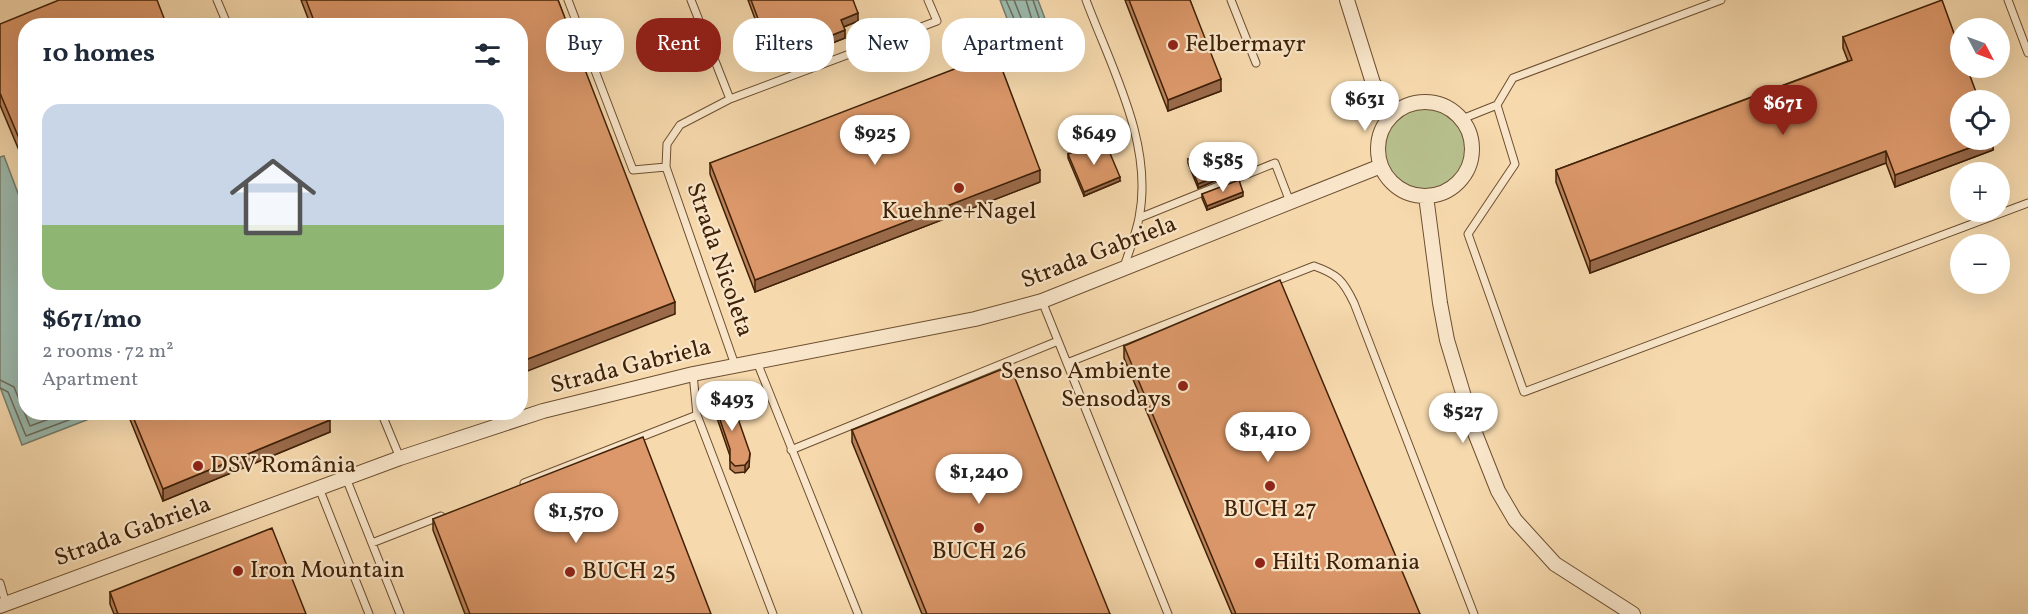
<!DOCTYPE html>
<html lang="en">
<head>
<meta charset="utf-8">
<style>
  :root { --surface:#fff; --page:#f2f2f3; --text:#1f2937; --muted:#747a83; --line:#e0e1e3; --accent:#8f2418 }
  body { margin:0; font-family:Vollkorn,serif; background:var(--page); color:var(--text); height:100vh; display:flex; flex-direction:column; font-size:22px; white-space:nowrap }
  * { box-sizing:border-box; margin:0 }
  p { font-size:20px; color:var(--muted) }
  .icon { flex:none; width:33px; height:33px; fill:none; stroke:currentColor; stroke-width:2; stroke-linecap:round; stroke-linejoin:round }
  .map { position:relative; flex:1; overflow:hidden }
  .side { position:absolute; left:18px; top:18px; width:510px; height:402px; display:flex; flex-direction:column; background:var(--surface); border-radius:24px; box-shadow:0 6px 24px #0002 }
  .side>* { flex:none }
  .banner { position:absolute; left:546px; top:18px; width:570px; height:54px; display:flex; gap:12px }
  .needle { width:39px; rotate:131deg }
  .controls { position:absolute; left:1950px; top:18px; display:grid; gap:12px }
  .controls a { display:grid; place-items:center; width:60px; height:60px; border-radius:50%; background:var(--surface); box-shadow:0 6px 24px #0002; font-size:30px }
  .price { position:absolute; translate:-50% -51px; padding:0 14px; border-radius:21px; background:#fff; color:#222; font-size:20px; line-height:39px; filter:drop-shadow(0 2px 3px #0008) }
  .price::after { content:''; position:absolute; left:50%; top:36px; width:18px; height:14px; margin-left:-9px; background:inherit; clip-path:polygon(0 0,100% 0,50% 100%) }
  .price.on { background:var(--accent); color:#fff }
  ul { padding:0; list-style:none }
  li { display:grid; align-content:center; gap:12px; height:318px; padding:0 24px }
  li+li { border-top:2px solid var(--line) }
  li span { display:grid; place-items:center; height:186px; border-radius:18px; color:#555 }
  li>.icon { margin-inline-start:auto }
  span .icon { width:108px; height:108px; fill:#fffc; stroke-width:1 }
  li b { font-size:26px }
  h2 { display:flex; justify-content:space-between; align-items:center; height:72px; padding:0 24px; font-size:26px }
  .pill { padding:0 21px; border-radius:24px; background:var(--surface); box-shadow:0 6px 24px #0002; font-size:21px; line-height:54px }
  .pill.on { background:var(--accent); color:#fff }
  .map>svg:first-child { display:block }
</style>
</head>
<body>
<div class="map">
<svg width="2028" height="614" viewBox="0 0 2028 614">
  <rect width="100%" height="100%" fill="#f6d9ad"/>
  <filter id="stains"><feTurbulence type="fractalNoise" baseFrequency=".00333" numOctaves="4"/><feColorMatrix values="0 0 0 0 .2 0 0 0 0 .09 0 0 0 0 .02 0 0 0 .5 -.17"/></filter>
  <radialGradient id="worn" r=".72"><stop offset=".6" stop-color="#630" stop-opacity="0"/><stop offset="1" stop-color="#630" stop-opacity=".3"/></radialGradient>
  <!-- green -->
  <path fill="#b7c08e" stroke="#7b704a" stroke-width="1.5" d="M1378 149a47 47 0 1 1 94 0a47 47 0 1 1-94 0Z"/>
  <!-- water -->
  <path fill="#9dbaad" stroke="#777d6b" stroke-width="1.5" d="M1000,0H1038L1053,40L1020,53Z
    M4,156L25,212L26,412L102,414L22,445L0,387V157Z"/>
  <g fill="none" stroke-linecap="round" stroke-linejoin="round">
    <!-- shore -->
    <path stroke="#6e6e5a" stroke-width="1.5" d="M1006,0L1025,44L1045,35L1033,0
      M1014,0L1027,33L1030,34L1035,30L1026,0
      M0,380L14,387L30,426L68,412
      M0,388L8,392L26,436L90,412"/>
    <!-- lane casing -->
    <g stroke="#6d4f30" stroke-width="9">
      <path id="lane" d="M217,0L228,26
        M568,0L633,170L666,167
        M691,0L730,99
        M1086,0C1111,67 1154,144 1139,218C1136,234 1129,251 1124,267
        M1231,0L1256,63
        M1721,0L1513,78L1497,105L1515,164L1468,234L1524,392L2028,203
        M2008,0L2028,53
        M1462,119L1497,105
        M1139,218L1275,163L1290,202
        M1042,301L1168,614
        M757,362L858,614
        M1067,363L1314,266C1337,274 1343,280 1354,303L1474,614
        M735,365L666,167L667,144L680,125L730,99L937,21L928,0
        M693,374L697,415L773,614
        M381,412L400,458
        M791,450L1058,341
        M346,478L400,614
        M524,483L697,415
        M319,488L369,614
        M372,543L441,516
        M0,583L6,604"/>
    </g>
    <!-- street casing -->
    <g stroke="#6d4f30" stroke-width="16">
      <path id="street" d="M1347,0L1373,83L1394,114
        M1378 149a47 47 0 1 1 94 0a47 47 0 1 1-94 0Z
        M1426,196L1440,303L1447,340L1475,433L1498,491L1515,520L1555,564L1633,614
        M0,606L400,458L543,411L693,374L975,319L1042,301L1381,166"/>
    </g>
    <!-- lane -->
    <use href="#lane" stroke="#f9e6ca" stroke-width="7"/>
    <!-- street -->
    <use href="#street" stroke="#f9e6ca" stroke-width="14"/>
  </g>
  <!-- wall -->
  <path fill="#bd835b" stroke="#3f2107" stroke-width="1.5" d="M301,0H558L675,314L520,26H311Z
    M748,0H853L858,21L844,27L845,38L792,59L788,48L769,56Z
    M1125,0H1190L1221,91L1168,111Z
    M0,24L26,26V167L0,105Z
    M1843,37L1993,140V150L1895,187L1886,163L1590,273L1556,182V170L1848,61L1843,48Z
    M1068,154L1120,181L1084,196L1068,158Z
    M1188,159L1234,173L1198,188L1188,163Z
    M710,163L1040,182L755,292L710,174Z
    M1202,194L1243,196L1207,210L1202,198Z
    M1124,346L1420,614H1232L1124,358Z
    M712,400L749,467L745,472L735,473L730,469V456L717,418L713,414Z
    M127,412H326L330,432L163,501Z
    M852,430L1110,614H922L852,442Z
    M433,519L711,614H465L433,530Z
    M110,592L306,614H114L110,604Z"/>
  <!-- shaded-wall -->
  <path fill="#9a6a4a" stroke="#3f2107" stroke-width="1.5" d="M858,13V21L841,28V20Z
    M845,30V38L792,59V51Z
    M788,41V48L769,56V48Z
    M1221,79V91L1168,111V100Z
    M1991,140H1993V150L1895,187V175Z
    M1886,151V163L1590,273V261Z
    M1234,169V173L1198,188V184Z
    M1040,170V182L755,292V280Z
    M1120,177V181L1084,196V192Z
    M1243,192V196L1207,210V206Z
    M675,302V314L520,374V362Z
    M330,420V432L163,501V489Z
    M750,453L749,467L745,472V465Z"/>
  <!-- building -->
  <path fill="#dc986a" stroke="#3f2107" stroke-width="1.5" d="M59,0H157L167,26H26V155L0,93V24Z
    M306,0H558L675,302L520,362V26H316Z
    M751,0H853L858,13L841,20L845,30L792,51L788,41L769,48Z
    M1129,0H1190L1221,79L1168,100Z
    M1942,0L1960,50V68H1967L1979,100H1960V140H1991L1895,175L1886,151L1590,261L1556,170L1852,60L1843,37Z
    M996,53L1040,170L755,280L710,163Z
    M1104,139L1120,177L1084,192L1068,154Z
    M1225,144L1234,169L1198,184L1188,159Z
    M1239,180L1243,192L1207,206L1202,194Z
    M1280,280L1420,614H1236L1124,346Z
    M1010,366L1110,614H927L852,430Z
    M723,395L732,411L735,410L750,453L749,460L745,465L735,466L730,461V449L717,411L713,407L712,400L716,396Z
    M131,412H326L330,420L163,489Z
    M643,437L711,614H470L433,519Z
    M272,528L306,614H118L110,592Z"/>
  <!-- markers -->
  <g fill="#8f2418" stroke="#f9e6ca" stroke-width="2">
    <circle cx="1173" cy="45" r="6"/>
    <circle cx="959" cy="188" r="6"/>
    <circle cx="1183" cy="386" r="6"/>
    <circle cx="198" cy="466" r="6"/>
    <circle cx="1270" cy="486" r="6"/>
    <circle cx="979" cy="528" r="6"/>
    <circle cx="1260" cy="563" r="6"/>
    <circle cx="238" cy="571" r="6"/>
    <circle cx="570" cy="572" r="6"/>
  </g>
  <g text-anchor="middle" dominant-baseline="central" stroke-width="4.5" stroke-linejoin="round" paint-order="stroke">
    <!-- poi labels -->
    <g font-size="24" fill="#3f2107" stroke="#f9e6ca" text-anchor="start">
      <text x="1185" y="45">Felbermayr</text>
      <text x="959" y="212" text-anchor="middle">Kuehne+Nagel</text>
      <text x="1171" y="372" text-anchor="end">Senso Ambiente<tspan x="1171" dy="28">Sensodays</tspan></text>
      <text x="210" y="466">DSV România</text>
      <text x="1270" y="510" text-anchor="middle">BUCH 27</text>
      <text x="979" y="552" text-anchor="middle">BUCH 26</text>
      <text x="1272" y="563">Hilti Romania</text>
      <text x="250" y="571">Iron Mountain</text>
      <text x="582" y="572">BUCH 25</text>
    </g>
    <!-- street labels -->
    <g font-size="24" fill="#3f2107" stroke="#f9e6ca">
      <text transform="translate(1099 253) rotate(-21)">Strada Gabriela</text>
      <text transform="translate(719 260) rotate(71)">Strada Nicoleta</text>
      <text transform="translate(631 367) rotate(-14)">Strada Gabriela</text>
      <text transform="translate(133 532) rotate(-20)">Strada Gabriela</text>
    </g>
  </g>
  <rect width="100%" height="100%" filter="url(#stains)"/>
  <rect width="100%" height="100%" fill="url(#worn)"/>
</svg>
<div class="controls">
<a><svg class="needle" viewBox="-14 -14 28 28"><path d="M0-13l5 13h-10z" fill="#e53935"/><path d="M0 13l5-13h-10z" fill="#747a83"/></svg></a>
<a><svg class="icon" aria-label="locate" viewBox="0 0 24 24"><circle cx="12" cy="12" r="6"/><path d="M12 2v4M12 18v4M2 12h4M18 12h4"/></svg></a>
<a>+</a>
<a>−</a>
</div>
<b class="price" style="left:1365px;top:132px">$631</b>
<b class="price on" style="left:1783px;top:136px">$671</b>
<b class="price" style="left:875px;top:166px">$925</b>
<b class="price" style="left:1094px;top:166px">$649</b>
<b class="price" style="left:1223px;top:193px">$585</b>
<b class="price" style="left:732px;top:432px">$493</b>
<b class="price" style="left:1463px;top:444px">$527</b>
<b class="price" style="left:1268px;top:463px">$1,410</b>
<b class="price" style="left:979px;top:505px">$1,240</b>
<b class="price" style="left:576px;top:544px">$1,570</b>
<div class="banner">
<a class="pill">Buy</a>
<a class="pill on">Rent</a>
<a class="pill">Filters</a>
<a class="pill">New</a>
<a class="pill">Apartment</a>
</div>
<section class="side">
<h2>10 homes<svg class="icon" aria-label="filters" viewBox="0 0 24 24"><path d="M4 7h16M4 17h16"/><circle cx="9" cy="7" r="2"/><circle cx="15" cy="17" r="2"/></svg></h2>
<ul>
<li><span style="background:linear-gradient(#c9d6e8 65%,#8fb573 0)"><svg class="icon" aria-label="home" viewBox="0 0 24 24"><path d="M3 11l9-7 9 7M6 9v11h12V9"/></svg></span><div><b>$671/mo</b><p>2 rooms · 72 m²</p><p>Apartment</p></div></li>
</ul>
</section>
</div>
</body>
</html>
